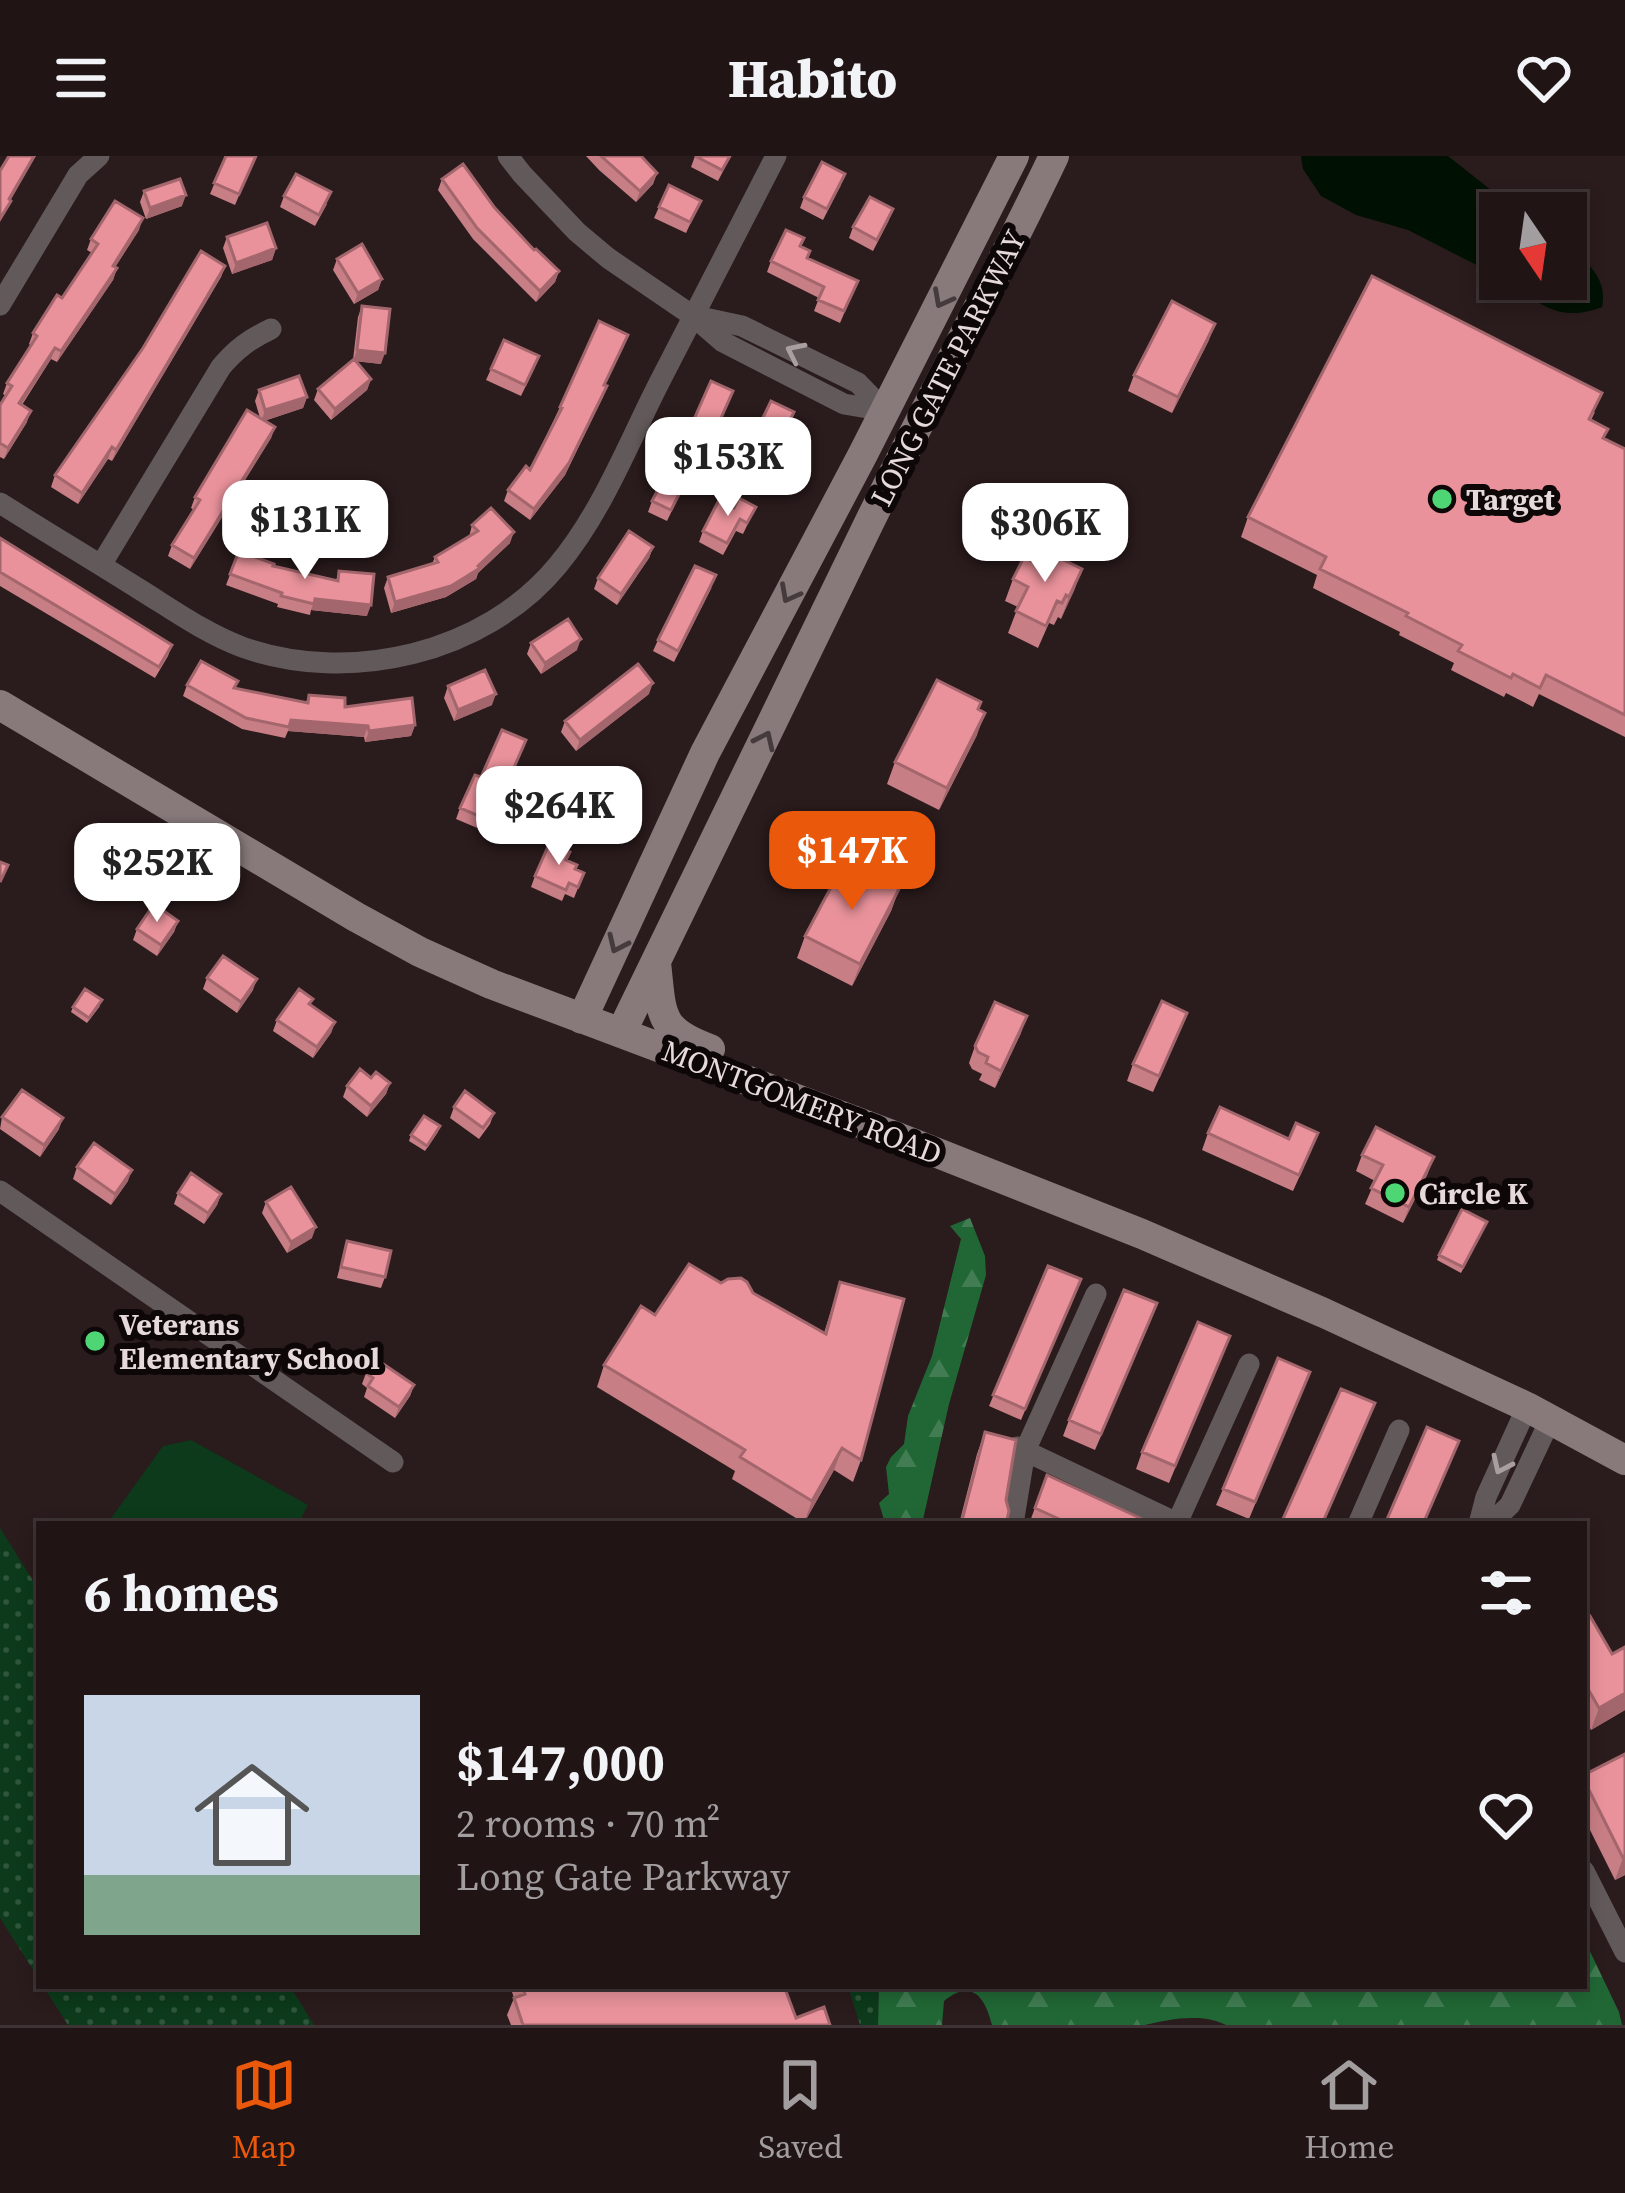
<!DOCTYPE html>
<html lang="en">
<head>
<meta charset="utf-8">
<style>
  :root { --surface:#201415; --page:#2d2122; --text:#f1f3f6; --muted:#a29ea0; --line:#3d3334; --accent:#ea580c }
  body { margin:0; font-family:"Source Serif 4",serif; background:var(--page); color:var(--text); height:100vh; display:flex; flex-direction:column; font-size:45px; white-space:nowrap }
  * { box-sizing:border-box; margin:0 }
  p { font-size:39px; color:var(--muted) }
  .icon { flex:none; width:66px; height:66px; fill:none; stroke:currentColor; stroke-width:2; stroke-linecap:round; stroke-linejoin:round }
  .map { position:relative; flex:1; overflow:hidden }
  .panel { position:absolute; left:36px; top:1365px; width:1551px; height:468px; display:flex; flex-direction:column; background:var(--surface); border-radius:0px; box-shadow:0 6px 18px #0003,0 0 0 3px var(--line) }
  .panel>* { flex:none }
  .needle { width:78px; rotate:167deg }
  .tools { position:absolute; left:1479px; top:36px; display:grid; gap:24px }
  .tools a { display:grid; place-items:center; width:108px; height:108px; border-radius:0px; background:var(--surface); box-shadow:0 6px 18px #0003,0 0 0 3px var(--line); font-size:60px }
  .price { position:absolute; translate:-50% -102px; padding:0 27px; border-radius:24px; background:#fff; color:#222; font-size:39px; line-height:78px; filter:drop-shadow(0 3px 6px #0008) }
  .price::after { content:''; position:absolute; left:50%; top:72px; width:36px; height:27px; margin-left:-18px; background:inherit; clip-path:polygon(0 0,100% 0,50% 100%) }
  .price.on { background:var(--accent); color:#fff }
  ul { padding:0; list-style:none }
  li { display:flex; align-items:center; gap:36px; height:300px; padding:0 48px }
  li+li { border-top:3px solid var(--line) }
  li span { display:grid; place-items:center; flex:none; width:336px; height:240px; border-radius:0px; color:#555 }
  li>.icon { margin-inline-start:auto }
  span .icon { width:144px; height:144px; fill:#fffc; stroke-width:1 }
  li b { font-size:51px }
  h2 { display:flex; justify-content:space-between; align-items:center; height:144px; padding:0 48px; font-size:51px }
  header { display:flex; justify-content:space-between; align-items:center; height:156px; padding:0 48px; background:var(--surface); font-size:54px; font-weight:800 }
  .tabs { display:flex; justify-content:space-around; align-items:center; height:168px; border-top:3px solid var(--line); background:var(--surface); font-size:33px; color:var(--muted) }
  .tabs a { display:grid; justify-items:center; gap:6px }
  .tabs .on { color:var(--accent) }
  .map>svg:first-child { display:block }
</style>
</head>
<body>
<header><svg class="icon" aria-label="menu" viewBox="0 0 24 24"><path d="M4 6h16M4 12h16M4 18h16"/></svg>Habito<svg class="icon" aria-label="heart" viewBox="0 0 24 24"><path d="M12 20l-8-8c-3-5 5-10 8-4 3-6 11-1 8 4z"/></svg></header>
<div class="map">
<svg width="1625" height="1869" viewBox="0 0 1625 1869">
  <defs>
    <pattern id="grass-dots" width="8" height="8" patternUnits="userSpaceOnUse" patternTransform="scale(3)"><rect width="8" height="8" fill="#0c3a1a"/><path d="M2 2h.1M6 6h.1" fill="none" stroke="#2f563b" stroke-width="1.8" stroke-linecap="round"/></pattern>
    <pattern id="forest-firs" width="22" height="20" patternUnits="userSpaceOnUse" patternTransform="scale(3)"><rect width="22" height="20" fill="#216735"/><path d="M5 1l3.5 6h-7zM16 11l3.5 6h-7z" fill="#417c52"/></pattern>
  </defs>
  <rect width="100%" height="100%" fill="#2a1b1c"/>
  <!-- grass -->
  <path fill="url(#grass-dots)" d="M0,1372L39,1434V1823L0,1762Z
    M43,1830H290L314,1869H68Z
    M848,1830H879L878,1869H860Z"/>
  <!-- forest -->
  <path fill="url(#forest-firs)" d="M970,1062L985,1100L986,1119L949,1248L922,1368H881L884,1364L879,1347L889,1338L886,1311L891,1301L904,1288L908,1260L932,1200L961,1083L950,1070Z
    M1584,1783L1619,1856L1622,1869H1226C1202,1857 1170,1863 1145,1869H992C985,1841 972,1822 944,1845L942,1869H878L879,1830H1584Z"/>
  <!-- garden -->
  <path fill="#0c3a1a" d="M191,1284L308,1349L298,1368H107L163,1290Z"/>
  <!-- water -->
  <path fill="#001103" d="M1301,0H1448L1520,57H1500V121L1408,74L1356,59L1321,40L1303,13Z
    M1566,90C1588,106 1608,123 1602,151C1558,168 1538,146 1503,123H1566Z"/>
  <g fill="none" stroke-linecap="round" stroke-linejoin="round">
    <!-- street -->
    <path stroke="#62595a" stroke-width="21" d="M508,0L522,18L577,76L608,102L693,160L723,186L844,248L885,255
      M0,149L78,19L99,0
      M700,161L742,170L858,227L885,255
      M0,347C46,376 93,404 139,433C173,454 205,477 242,491C349,529 485,498 558,409C602,356 628,288 659,227C698,151 737,75 776,0
      M101,409L221,211C236,193 250,183 271,173
      M0,1035L393,1306
      M1017,1291L1179,1368
      M1177,1367L1249,1208
      M1013,1368L1025,1295L1096,1138
      M1358,1368L1399,1274
      M1479,1368L1486,1341L1527,1251
      M1490,1368L1510,1349L1551,1262
      M1584,1715L1625,1796"/>
    <!-- secondary -->
    <path stroke="#887a7b" stroke-width="30" d="M0,549L356,761L420,796L491,828L892,979L1142,1078L1324,1157L1527,1251L1625,1304
      M656,807C662,858 657,874 710,893
      M582,863L705,597L863,298L1014,0
      M621,877C704,708 785,537 869,367C929,244 995,124 1054,0"/>
  </g>
  <!-- wall -->
  <path fill="#c87e85" d="M226,0H256L235,49L210,38Z
    M586,0H641L657,17L653,28L636,46L599,14Z
    M695,0H731L718,25L691,11Z
    M442,23L494,51L534,94L559,115L555,126L536,146L473,83L438,34Z
    M841,29L823,64L800,52L804,41Z
    M144,35L182,50L146,63L140,46Z
    M284,40L327,48L315,70L280,51Z
    M701,45L686,77L654,62L659,51Z
    M889,64L873,95L849,82L853,71Z
    M139,74L115,111L117,112L113,124L57,206L51,203L22,249L27,266L4,303L0,301V249L6,240L3,238L7,227L31,190L29,188L33,177L62,142L92,97L87,94L91,83Z
    M227,81L276,92L272,104L232,118L223,92Z
    M801,90L808,102L858,125L840,167L814,155L819,142L767,116L771,105Z
    M337,103L382,123L378,134L354,148L333,114Z
    M225,110L221,121L112,305L108,303L78,348L51,331L55,319Z
    M362,150L381,208L356,205L371,223L367,234L331,264L314,244L318,233L353,204L358,161Z
    M1209,184L1172,257L1128,235L1134,219Z
    M624,190L605,229L607,230L603,241L565,319L530,364L504,345L508,334L530,314L560,251Z
    M535,211L521,240L486,224L491,213Z
    M711,225L733,235L713,282L691,273Z
    M259,234L307,241L303,252L264,265L275,271L271,282L190,413L168,400L172,389L194,354L191,352L195,341L260,262L255,245Z
    M1595,256L1591,264L1605,283L1625,293V581L1539,538L1533,551L1506,537L1504,541L1451,514L1454,507L1399,479L1400,476L1313,432L1317,419L1241,381L1248,361Z
    M758,272L787,274L790,289L776,316L756,306L764,288L754,283Z
    M689,319L667,365L648,356L652,345Z
    M756,351L743,378L736,375L723,399L699,386L703,375L734,352Z
    M472,369L510,387L478,417L476,423L446,441L391,457L384,432L388,421L432,408L435,401L469,381Z
    M0,382L172,489L168,500L155,522L0,430Z
    M653,391L649,402L617,449L594,433L598,422Z
    M239,395L273,410L336,425L339,415L367,460L311,454L310,459L277,451L278,448L226,429Z
    M1035,406L1082,413L1061,463L1058,461L1054,469L1049,467L1038,492L1008,477L1018,451L1005,445L1013,423Z
    M712,431L674,506L653,495L658,484Z
    M531,487L577,494L541,518L527,498Z
    M238,525L235,532L306,546L309,539L345,551L415,569L411,580L365,586L364,581L288,575L285,582L242,573L183,540L187,529Z
    M448,530L492,549L454,565L444,542Z
    M649,538L576,595L561,576L565,565Z
    M979,554L977,579L939,654L887,628L895,606Z
    M526,584L508,627L503,625L482,674L456,663L460,652L481,621Z
    M541,642L559,650L545,682L527,675Z
    M566,704L575,713L584,717L574,742L565,738L562,745L531,731L535,720Z
    M899,733L891,755L852,830L797,802L805,780Z
    M178,765L174,776L157,800L133,784L137,773Z
    M207,822L253,834L237,857L203,833Z
    M313,843L310,849L335,866L331,877L313,902L273,875L277,864Z
    M100,850L87,867L71,856L73,851Z
    M1181,873L1153,936L1127,925L1133,908Z
    M1021,877L995,932L979,924L982,918L972,913L969,907L975,890Z
    M371,922L390,927L386,938L367,961L343,941L347,930Z
    M454,951L494,957L490,968L479,983L450,962Z
    M2,961L59,973L40,1001L0,973Z
    M438,976L425,995L409,985L411,979Z
    M1208,977L1312,993L1293,1035L1202,994Z
    M1362,999L1428,1017L1403,1067L1365,1048L1375,1025L1356,1015Z
    M77,1011L128,1025L111,1049L73,1023Z
    M178,1037L221,1038L217,1049L204,1068L174,1048Z
    M266,1046L312,1082L287,1097L262,1057Z
    M1485,1071L1461,1117L1437,1104L1439,1099Z
    M347,1085L385,1121L381,1132L337,1122Z
    M1048,1110L1081,1123L1021,1264L989,1250Z
    M840,1126L861,1304L853,1326L834,1314L804,1367L732,1323L735,1315L597,1231L604,1209L655,1159L721,1127L753,1137L824,1177Z
    M1151,1164L1095,1294L1063,1280L1069,1264Z
    M1230,1180L1169,1327L1136,1313L1142,1296Z
    M1310,1216L1249,1363L1216,1349L1223,1333Z
    M366,1217L414,1229L410,1240L395,1262L364,1241L367,1232L362,1228Z
    M985,1276L1006,1344V1368H959L977,1298Z
    M1047,1319L1153,1368H1029Z
    M1584,1463L1612,1498L1625,1491V1554L1591,1574L1584,1561Z
    M1625,1598V1719L1615,1724L1584,1662V1619Z
    M510,1830H784L796,1862L830,1869H511L507,1859L514,1842Z"/>
  <!-- shaded-wall -->
  <path fill="#a3666c" d="M34,0H36L5,54L9,43Z
    M657,17L653,28L636,46L640,35Z
    M186,39L182,50L146,63L150,52Z
    M143,62L139,74L109,121L113,110Z
    M276,92L272,104L232,118L236,107Z
    M225,110L221,121L112,305L116,294Z
    M117,112L113,124L57,206L61,195Z
    M559,115L555,126L536,146L540,135Z
    M382,123L378,134L354,148L358,137Z
    M1215,168L1209,184L1172,257L1178,241Z
    M55,192L51,203L15,258L19,247Z
    M357,194L385,197L381,208L353,205Z
    M371,223L367,234L331,264L335,253Z
    M607,230L565,319L530,364L534,353Z
    M307,241L303,252L261,266L265,254Z
    M31,255L27,266L4,303L8,292Z
    M275,271L271,282L190,413L194,402Z
    M112,291L108,303L78,348L82,337Z
    M514,376L510,387L478,417L476,423L446,441L391,457L395,446L478,410Z
    M653,391L649,402L617,449L621,438Z
    M1082,413L1074,435L1061,463L1069,441Z
    M315,443L371,449L367,460L311,454Z
    M581,483L577,494L541,518L545,507Z
    M653,527L649,538L576,595L580,584Z
    M496,538L492,549L454,565L458,554Z
    M985,557L977,579L939,654L947,632Z
    M291,564L368,570L364,581L288,575Z
    M415,569L411,580L365,586L369,575Z
    M899,733L891,755L852,830L860,808Z
    M178,765L174,776L157,800L161,789Z
    M257,823L253,834L237,857L241,846Z
    M1027,860L1021,877L995,932L1001,915Z
    M335,866L331,877L313,902L317,891Z
    M390,927L386,938L367,961L371,950Z
    M63,962L59,973L40,1001L44,989Z
    M1434,1001L1428,1017L1403,1067L1409,1051Z
    M132,1014L128,1025L111,1049L115,1038Z
    M221,1038L217,1049L204,1068L208,1057Z
    M316,1071L312,1082L287,1097L291,1086Z
    M414,1229L410,1240L395,1262L399,1251Z
    M842,1292L834,1314L804,1367L812,1345Z
    M1625,1537V1554L1591,1574L1599,1552Z
    M1625,1701V1719L1615,1724L1623,1702Z"/>
  <!-- building -->
  <path fill="#e9929b" stroke="#a3666c" stroke-width="3" d="M9,0H34L9,43L11,45L0,63V15Z
    M226,0H256L239,38L214,27Z
    M601,0H641L657,17L640,35Z
    M695,0H730L722,14Z
    M822,6L845,18L827,53L804,41Z
    M463,8L494,51L534,94L536,93L559,115L540,135L477,72L442,23Z
    M296,18L331,36L319,59L284,40Z
    M180,23L186,39L150,52L144,35Z
    M669,29L701,45L690,66L659,51Z
    M870,41L893,53L877,84L853,71Z
    M115,45L143,62L113,110L117,112L61,195L55,192L19,247L31,255L8,292L0,287V249L12,230L7,227L37,180L33,177L57,139L62,142L98,88L91,83Z
    M267,67L276,92L236,107L227,81Z
    M786,74L804,82L800,90L810,95L807,102L858,125L844,155L818,144L824,131L771,105Z
    M362,88L382,123L358,137L337,103Z
    M201,95L225,110L116,294L112,291L82,337L55,319L143,192Z
    M1372,120L1602,237L1589,263L1608,273L1603,282L1625,293V559L1546,519L1540,532L1513,518L1511,522L1458,495L1462,489L1406,460L1408,457L1320,413L1326,401L1248,361Z
    M1172,145L1215,168L1178,241L1134,219Z
    M362,150L390,153L385,197L357,194Z
    M599,165L628,179L604,229L607,230L569,307L534,353L508,334L526,310L530,314L562,252L560,251Z
    M504,184L539,200L525,229L491,213Z
    M354,203L371,223L335,253L318,233Z
    M299,220L307,241L265,254L259,234Z
    M711,225L733,235L717,271L695,261Z
    M771,245L794,256L786,273L794,277L780,305L760,295L769,277L758,272Z
    M247,254L275,271L194,402L172,389L200,344L195,341Z
    M670,310L689,319L671,354L652,345Z
    M739,342L756,351L747,367L740,363L727,387L703,375L719,344L734,352Z
    M491,352L514,376L478,410L480,412L451,430L395,446L388,421L438,406L435,401L478,375L472,369Z
    M629,375L653,391L621,438L598,422Z
    M0,382L172,489L159,511L0,416Z
    M1041,393L1082,413L1069,441L1066,439L1062,447L1057,445L1046,470L1016,455L1028,431L1013,423L1024,401L1035,406Z
    M239,395L274,408L273,410L338,425L339,415L374,418L371,449L315,443L314,448L281,440L282,437L230,418Z
    M695,410L716,419L678,495L658,484Z
    M568,463L581,483L545,507L531,487Z
    M201,505L238,525L234,532L308,547L309,539L345,542V551L412,542L415,569L369,575L368,570L291,564L289,571L246,562L187,529Z
    M638,508L653,527L580,584L565,565Z
    M485,514L496,538L458,554L448,530Z
    M937,524L981,546L978,553L985,557L947,632L895,606Z
    M502,574L526,584L512,616L507,614L486,663L460,652L475,619L481,621Z
    M541,642L559,650L547,677L529,669Z
    M550,686L570,696L566,704L577,709L575,713L584,717L578,731L569,727L566,734L535,720Z
    M845,705L899,733L860,808L805,780Z
    M0,706L8,709L0,726Z
    M154,748L178,765L161,789L137,773Z
    M223,800L257,823L241,846L207,822Z
    M85,833L102,844L89,862L73,851Z
    M299,833L313,843L309,848L335,866L317,891L277,864Z
    M1162,845L1187,857L1159,920L1133,908Z
    M995,846L1027,860L1001,915L986,907L988,901L978,896L975,890Z
    M360,913L371,922L376,916L390,927L371,950L347,930Z
    M22,934L63,962L44,989L2,961Z
    M465,935L494,957L483,972L454,951Z
    M1220,951L1289,983L1296,967L1318,977L1299,1019L1208,977Z
    M424,960L440,970L427,990L411,979Z
    M1376,971L1434,1001L1409,1051L1371,1032L1383,1009L1362,999Z
    M94,987L132,1014L115,1038L77,1011Z
    M191,1017L221,1038L208,1057L178,1037Z
    M291,1031L316,1071L291,1086L266,1046Z
    M1462,1053L1487,1066L1463,1111L1439,1099Z
    M347,1085L391,1095L385,1121L341,1111Z
    M689,1108L721,1127L728,1123L741,1122L747,1126L753,1137L826,1178L840,1126L904,1143L861,1304L842,1292L812,1345L740,1301L745,1294L604,1209L641,1150L655,1159Z
    M1048,1110L1081,1123L1025,1253L993,1239Z
    M1124,1134L1157,1147L1101,1278L1069,1264Z
    M1198,1166L1230,1180L1175,1310L1142,1296Z
    M1278,1202L1310,1216L1255,1346L1223,1333Z
    M376,1203L414,1229L399,1251L368,1230L373,1222L366,1217Z
    M1341,1233L1375,1247L1322,1368H1295L1283,1363Z
    M1427,1271L1459,1285L1423,1368H1385Z
    M985,1276L1016,1284L1006,1344L1009,1355L1006,1368H961Z
    M1047,1319L1153,1368H1070L1035,1352Z
    M1590,1460L1612,1498L1625,1491V1537L1599,1552L1584,1526V1463Z
    M1625,1598V1701L1623,1702L1584,1624V1619Z
    M522,1830H784L796,1862L824,1851L830,1869H523L514,1842L525,1838Z"/>
  <!-- one-way arrows -->
  <defs><path id="oneway-chevron" d="M-2-3.5L2.5 0L-2 3.5" fill="none" stroke-width="1.6" stroke-linecap="round" stroke-linejoin="round" transform="scale(3)"/></defs>
  <g stroke="#453b3c">
    <use href="#oneway-chevron" transform="translate(942 143) rotate(118)"/>
    <use href="#oneway-chevron" transform="translate(789 438) rotate(118)"/>
    <use href="#oneway-chevron" transform="translate(765 584) rotate(-65)"/>
    <use href="#oneway-chevron" transform="translate(617 788) rotate(115)"/>
  </g>
  <g stroke="#aa9fa0">
    <use href="#oneway-chevron" transform="translate(795 196) rotate(-154)"/>
    <use href="#oneway-chevron" transform="translate(1501 1309) rotate(115)"/>
  </g>
  <!-- markers -->
  <g fill="#4ed675" stroke="#0e0708" stroke-width="4.5">
    <circle cx="1442" cy="343" r="12"/>
    <circle cx="1395" cy="1037" r="12"/>
    <circle cx="95" cy="1185" r="12"/>
  </g>
  <g text-anchor="middle" dominant-baseline="central" stroke-width="12" stroke-linejoin="round" paint-order="stroke">
    <!-- street labels -->
    <g font-size="30" fill="#e5d9da" stroke="#0e0708">
      <text transform="translate(948 212) rotate(-63)">LONG GATE PARKWAY</text>
      <text transform="translate(802 946) rotate(21)">MONTGOMERY ROAD</text>
    </g>
    <!-- poi labels -->
    <g font-size="30" font-weight="bold" fill="#e5d9da" stroke="#0e0708" text-anchor="start">
      <text x="1466" y="343">Target</text>
      <text x="1419" y="1037">Circle K</text>
      <text x="119" y="1168">Veterans<tspan x="119" dy="34">Elementary School</tspan></text>
    </g>
  </g>
</svg>
<div class="tools">
<a><svg class="needle" viewBox="-14 -14 28 28"><path d="M0-13l5 13h-10z" fill="#e53935"/><path d="M0 13l5-13h-10z" fill="#a29ea0"/></svg></a>
</div>
<b class="price" style="left:728px;top:363px">$153K</b>
<b class="price" style="left:305px;top:426px">$131K</b>
<b class="price" style="left:1045px;top:429px">$306K</b>
<b class="price" style="left:559px;top:712px">$264K</b>
<b class="price on" style="left:852px;top:757px">$147K</b>
<b class="price" style="left:157px;top:769px">$252K</b>
<section class="panel">
<h2>6 homes<svg class="icon" aria-label="filters" viewBox="0 0 24 24"><path d="M4 7h16M4 17h16"/><circle cx="9" cy="7" r="2"/><circle cx="15" cy="17" r="2"/></svg></h2>
<ul>
<li><span style="background:linear-gradient(#c9d6e8 75%,#7fa58c 0)"><svg class="icon" aria-label="home" viewBox="0 0 24 24"><path d="M3 11l9-7 9 7M6 9v11h12V9"/></svg></span><div><b>$147,000</b><p>2 rooms · 70 m²</p><p>Long Gate Parkway</p></div><svg class="icon" aria-label="heart" viewBox="0 0 24 24"><path d="M12 20l-8-8c-3-5 5-10 8-4 3-6 11-1 8 4z"/></svg></li>
</ul>
</section>
</div>
<nav class="tabs">
<a class="on"><svg class="icon" aria-label="map" viewBox="0 0 24 24"><path d="M3 6l6-2 6 2 6-2v14l-6 2-6-2-6 2zM9 4v14M15 6v14"/></svg>Map</a>
<a><svg class="icon" aria-label="saved" viewBox="0 0 24 24"><path d="M7 4h10v16l-5-4-5 4z"/></svg>Saved</a>
<a><svg class="icon" aria-label="home" viewBox="0 0 24 24"><path d="M3 11l9-7 9 7M6 9v11h12V9"/></svg>Home</a>
</nav>
</body>
</html>
